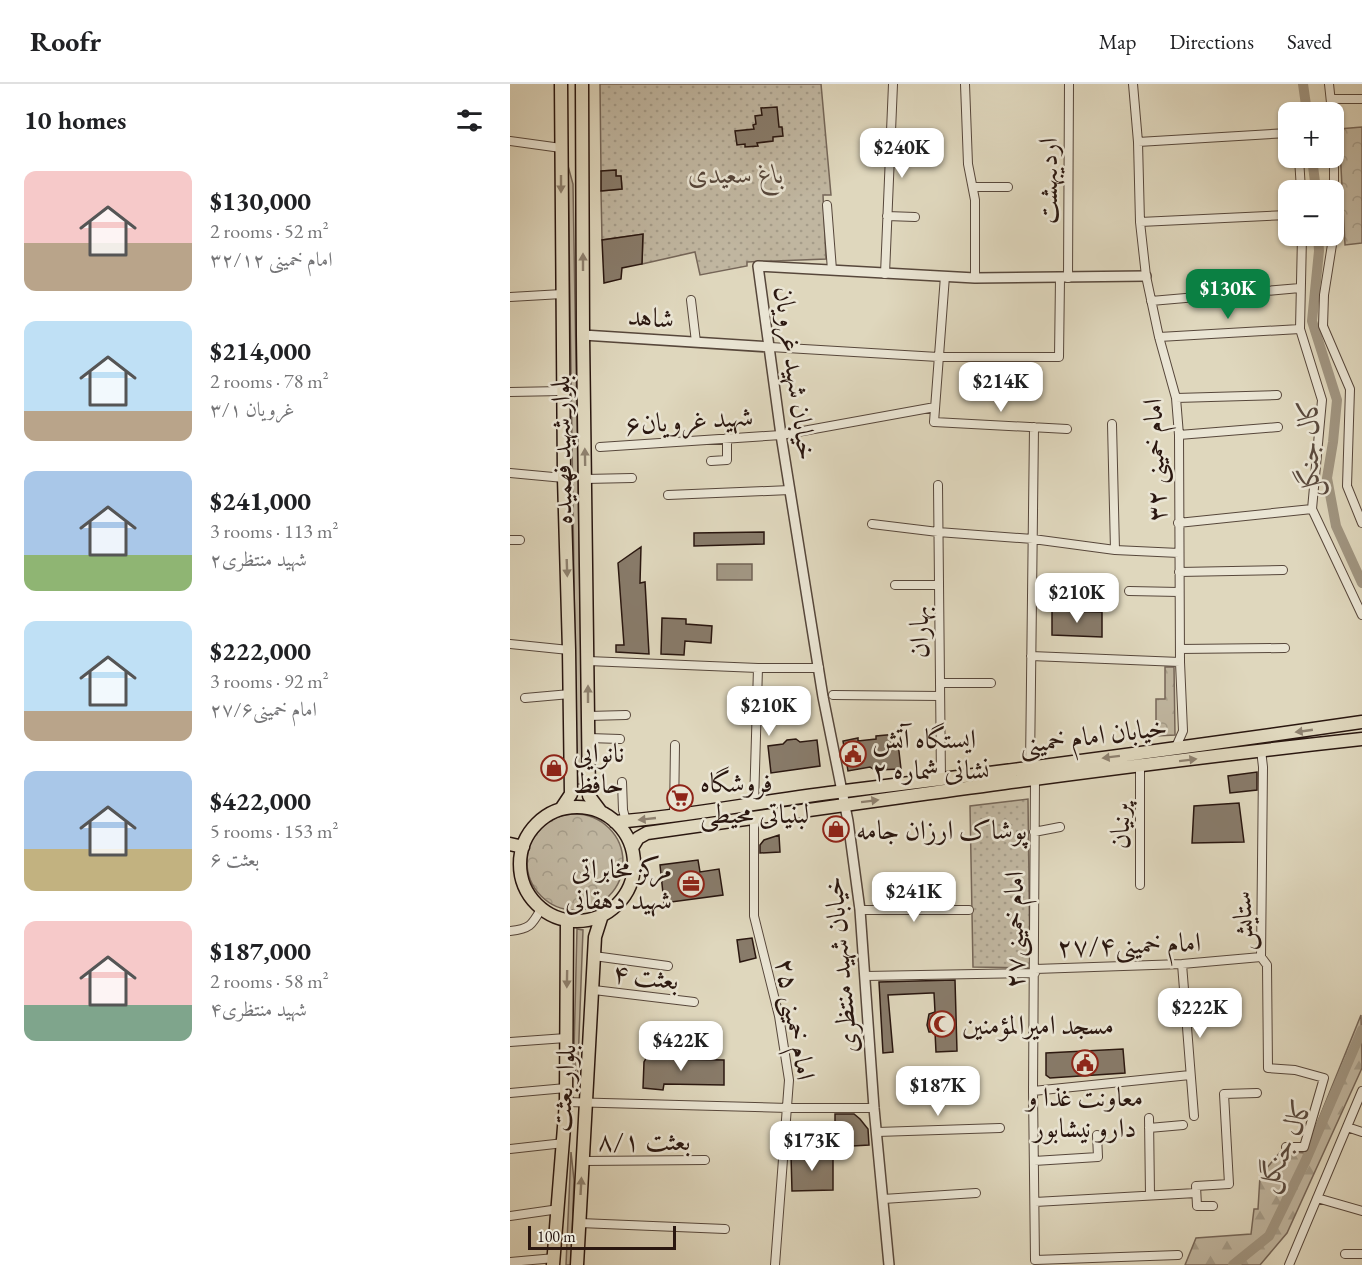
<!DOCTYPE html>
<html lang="en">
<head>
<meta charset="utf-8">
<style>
  :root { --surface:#fff; --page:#f2f2f2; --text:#202124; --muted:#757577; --line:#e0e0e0; --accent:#0b8043 }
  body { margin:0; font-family:"EB Garamond",Amiri,serif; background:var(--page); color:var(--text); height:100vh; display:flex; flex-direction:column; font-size:22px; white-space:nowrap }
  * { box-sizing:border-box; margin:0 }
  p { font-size:20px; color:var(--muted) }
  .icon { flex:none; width:33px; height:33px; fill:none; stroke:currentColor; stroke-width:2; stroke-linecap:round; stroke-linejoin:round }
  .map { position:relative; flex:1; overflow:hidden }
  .sheet { display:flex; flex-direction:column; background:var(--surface); width:510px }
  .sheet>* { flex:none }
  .fabs { position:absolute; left:768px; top:18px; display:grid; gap:12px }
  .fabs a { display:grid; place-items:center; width:66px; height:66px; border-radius:12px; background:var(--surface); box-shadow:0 2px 4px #0004; font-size:30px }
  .scale { position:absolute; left:18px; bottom:15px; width:148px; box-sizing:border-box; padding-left:6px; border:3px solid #2a1710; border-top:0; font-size:16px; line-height:21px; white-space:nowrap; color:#2a1710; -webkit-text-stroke:4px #eae5d4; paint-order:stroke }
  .price { position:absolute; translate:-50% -51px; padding:0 14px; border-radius:12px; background:#fff; color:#222; font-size:20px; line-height:39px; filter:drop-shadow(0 2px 3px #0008) }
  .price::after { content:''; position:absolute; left:50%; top:36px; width:18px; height:14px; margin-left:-9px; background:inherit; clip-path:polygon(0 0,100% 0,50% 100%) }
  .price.current { background:var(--accent); color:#fff }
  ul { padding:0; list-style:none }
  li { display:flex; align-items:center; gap:18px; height:150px; padding:0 24px }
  li span { display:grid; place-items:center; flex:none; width:168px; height:120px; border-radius:12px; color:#555 }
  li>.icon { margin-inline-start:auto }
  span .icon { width:72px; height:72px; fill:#fffc; stroke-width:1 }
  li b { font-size:26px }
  h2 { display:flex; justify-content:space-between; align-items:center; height:72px; padding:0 24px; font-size:26px }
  header { display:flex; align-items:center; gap:36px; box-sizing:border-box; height:84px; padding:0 30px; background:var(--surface); border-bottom:2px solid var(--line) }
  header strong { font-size:28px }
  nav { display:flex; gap:33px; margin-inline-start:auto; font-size:21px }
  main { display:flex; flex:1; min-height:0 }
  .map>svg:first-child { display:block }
</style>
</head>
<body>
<header>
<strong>Roofr</strong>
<nav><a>Map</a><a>Directions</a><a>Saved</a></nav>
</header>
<main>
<section class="sheet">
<h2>10 homes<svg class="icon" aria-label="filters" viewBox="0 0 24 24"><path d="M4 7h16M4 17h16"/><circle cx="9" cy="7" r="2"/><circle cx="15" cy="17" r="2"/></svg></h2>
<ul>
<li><span style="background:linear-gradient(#f6c9c9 60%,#b9a48a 0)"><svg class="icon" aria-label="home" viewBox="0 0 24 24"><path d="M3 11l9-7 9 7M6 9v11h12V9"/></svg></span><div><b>$130,000</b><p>2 rooms · 52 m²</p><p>امام خمینی ۳۲/۱۲</p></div></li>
<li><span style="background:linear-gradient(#bfe0f5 75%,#b9a48a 0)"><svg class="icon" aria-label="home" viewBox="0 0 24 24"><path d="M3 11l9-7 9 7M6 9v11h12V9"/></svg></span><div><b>$214,000</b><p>2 rooms · 78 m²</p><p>غرویان ۳/۱</p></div></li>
<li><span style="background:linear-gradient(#a9c7e8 70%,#8fb573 0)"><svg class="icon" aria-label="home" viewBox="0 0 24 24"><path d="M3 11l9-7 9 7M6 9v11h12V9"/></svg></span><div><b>$241,000</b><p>3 rooms · 113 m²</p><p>شهید منتظری۲</p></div></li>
<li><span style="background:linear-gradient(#bfe0f5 75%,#b9a48a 0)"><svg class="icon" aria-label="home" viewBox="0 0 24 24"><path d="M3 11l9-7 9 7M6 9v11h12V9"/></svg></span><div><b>$222,000</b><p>3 rooms · 92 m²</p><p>امام خمینی۲۷/۶</p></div></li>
<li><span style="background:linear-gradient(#a9c7e8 65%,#c2b280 0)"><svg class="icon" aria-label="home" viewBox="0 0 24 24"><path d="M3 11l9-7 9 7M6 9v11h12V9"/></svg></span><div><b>$422,000</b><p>5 rooms · 153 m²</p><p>بعثت ۶</p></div></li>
<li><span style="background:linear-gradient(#f6c9c9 70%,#7fa58c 0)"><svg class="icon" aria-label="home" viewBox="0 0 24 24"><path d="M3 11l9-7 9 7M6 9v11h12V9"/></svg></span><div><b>$187,000</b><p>2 rooms · 58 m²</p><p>شهید منتظری۴</p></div></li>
</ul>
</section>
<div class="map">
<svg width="852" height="1181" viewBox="0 0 852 1181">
  <defs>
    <pattern id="forest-firs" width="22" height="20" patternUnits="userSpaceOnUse" patternTransform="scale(1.5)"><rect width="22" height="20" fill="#c0b6a0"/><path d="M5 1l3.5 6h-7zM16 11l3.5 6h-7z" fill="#a59c89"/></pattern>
    <pattern id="park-crowns" width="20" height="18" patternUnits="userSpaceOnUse" patternTransform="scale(1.5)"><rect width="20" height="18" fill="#c0b6a0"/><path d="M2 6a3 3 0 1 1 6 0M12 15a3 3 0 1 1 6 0" fill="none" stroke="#a59c89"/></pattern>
    <pattern id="garden-dots" width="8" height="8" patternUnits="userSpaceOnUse" patternTransform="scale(1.5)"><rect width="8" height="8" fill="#c0b6a0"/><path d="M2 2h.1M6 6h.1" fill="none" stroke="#a59c89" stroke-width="1.8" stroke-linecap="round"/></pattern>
  </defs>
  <rect width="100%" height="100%" fill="#dfd7bd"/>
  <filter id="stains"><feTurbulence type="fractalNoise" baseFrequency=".00333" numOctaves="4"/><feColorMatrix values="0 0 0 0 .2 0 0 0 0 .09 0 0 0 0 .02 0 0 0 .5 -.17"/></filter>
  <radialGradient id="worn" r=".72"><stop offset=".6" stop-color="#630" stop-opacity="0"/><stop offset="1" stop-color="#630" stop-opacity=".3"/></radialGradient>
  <!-- grass -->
  <path fill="#c0b6a0" stroke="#756658" stroke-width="1.5" d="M58,82L63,100L73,700H67Z
    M67,845L73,846L67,1007L64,966Z
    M61,1068L64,1096L61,1181H56Z"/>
  <!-- forest -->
  <path fill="url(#forest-firs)" stroke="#756658" stroke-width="1.5" d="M851,931L852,984L777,1149L750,1181H675L686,1154L741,1150L744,1125H748L750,1092L771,1067L795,1069Z"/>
  <!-- park -->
  <path fill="url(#park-crowns)" stroke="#756658" stroke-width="1.5" d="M852,43V159L835,161L829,45Z
    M655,583H664L665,651L646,652V615H655Z
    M17 778a48 48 0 1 1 96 0a48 48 0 1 1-96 0Z"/>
  <!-- garden -->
  <path fill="url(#garden-dots)" stroke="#756658" stroke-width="1.5" d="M90,0H311L321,111H313L316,175L237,178V182L190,191L185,168L132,180L133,150L92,156L91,107L112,105L111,92H106V86L91,87Z
    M518,715L520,884L463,883L460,722Z"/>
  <!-- water -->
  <path fill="#a19682" stroke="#716354" stroke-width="1.5" d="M207,480H242V496H207Z"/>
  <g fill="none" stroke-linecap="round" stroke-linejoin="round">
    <!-- canal -->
    <path stroke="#a19682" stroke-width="10" d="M793,0L797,28
      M802,74L806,106
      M808,152L809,167L802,237L827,316L823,358L817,394L826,442L852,499
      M723,1181L759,1152L795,1078L852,946"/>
  </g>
  <!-- building -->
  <path fill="#887b6a" stroke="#2a1710" stroke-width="1.5" d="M267,23L269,43H272L273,52L263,53V57L247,59L248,62L235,63V60L227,61L225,47L244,45L243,41L246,40L245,32L252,31L251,24Z
    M106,86V92H111L112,105L91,107V87Z
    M133,150L132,180L112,184L111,195L94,199L92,156Z
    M254,448V460L184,462V449Z
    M131,463L130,499L135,498L139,570L106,568V561H114L108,479Z
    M542,527L592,528V553L542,551Z
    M152,534L176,535V540L202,542L201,559L175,557L174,571L151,570Z
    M387,650L391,685L365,686L360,683L338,687L333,657L348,654V657L366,655V652Z
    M286,655L290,658L307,656L310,682L261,689L258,662L273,660L277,656Z
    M747,688V706L720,709L718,692Z
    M729,719L734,758L682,759L684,722Z
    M269,751L270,768L250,769V761L254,756Z
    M188,776L190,788L209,785L213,811L154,819L150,781Z
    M242,854L246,874L230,878L227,856Z
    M445,896L447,967L426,968L425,948H419L417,941L419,930L425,928L424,909H421L378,911L383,968L373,969L369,898Z
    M613,965L615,989L540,994L536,991V969Z
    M147,969L148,972H154V975L214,976V1001L154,1000L153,1006L133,1004L134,978L138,971Z
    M325,1030H344L350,1035L358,1045L359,1061L325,1063Z
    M323,1069V1106L282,1107L281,1071Z"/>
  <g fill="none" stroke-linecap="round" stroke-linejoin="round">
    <!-- minor casing -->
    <g stroke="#57473b" stroke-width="10">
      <path id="minor" d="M455,0L458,80L465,116V194
        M623,0L628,58L630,138L636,192L649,253L666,314L669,351L670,578L673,647L665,665
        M819,0L822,28
        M821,15H852
        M824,38V148L814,211L813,242L840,305L837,402L852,439
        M0,57L51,64
        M628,58L778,49
        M789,74L791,106
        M463,103H498
        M317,121L322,186
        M377,132L405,133
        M630,138L778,131
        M792,152L790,245L812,316L802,425L852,531
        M375,190L383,0
        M435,192L424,338L557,345
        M558,194L559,0
        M0,213L52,210
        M181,216L186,258
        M641,217L790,204
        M649,253L790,245
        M260,263L428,273H549L550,194
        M0,308L53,307
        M666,314L767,311
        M602,340L605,466
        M669,351L768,343
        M90,363L271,351L425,323
        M201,377L217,376V354
        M0,389L54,394
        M75,395L122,394
        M428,401L431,696
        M158,411L280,406
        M668,439L802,425
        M362,440L428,448L523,455L605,466L669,469
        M0,456H10
        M669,488L773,486
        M385,501H429
        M619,507L669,508
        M0,560L59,566
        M670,565L775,564
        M521,572L670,578
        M78,577L248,584H309
        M430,599H481
        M323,611L430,612
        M15,614L60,610
        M78,632L116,631
        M79,654L110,655
        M751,666L753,683L751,873L757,881L758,984L785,986L814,994L794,1063H776
        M630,682V801
        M520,683L524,343
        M525,696L523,1007L525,1176
        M112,698L113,726L116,737
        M244,720L248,584
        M164,732L165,661
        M244,734V832L269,932L279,996L265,1181
        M524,748L550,743
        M350,826H459
        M0,847C20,845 22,841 31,825
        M84,872L158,882
        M672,880L684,1032
        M525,885L672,880L751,873
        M355,892L525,889
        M84,906L184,918
        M0,958L56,954
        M523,1007L680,991
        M0,1009L56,1004
        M56,1018L278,1024H364
        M639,1034L640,1111
        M837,1043L852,1048
        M639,1044L673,1041
        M367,1048L490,1044
        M0,1065L54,1059
        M73,1077L195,1076
        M524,1077L588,1073L587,1051
        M807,1114L852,1127
        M373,1115L466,1109
        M525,1118L686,1109
        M703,1122H687L686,1102L719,1100L714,1010L747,1009
        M0,1132L49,1125
        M70,1139L215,1145
        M835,1170H852
        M525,1176L668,1171
        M0,1178L45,1174
        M779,1181L852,1007"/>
    </g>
    <!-- tertiary casing -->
    <g stroke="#57473b" stroke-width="12">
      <path id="tertiary" d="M73,251L260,263
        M379,1181L364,1024L350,826L338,737L313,613L271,351L248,182L465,194L636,192"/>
    </g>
    <!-- primary casing -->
    <g stroke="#2a1710" stroke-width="15">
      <path id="primary" d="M51,0L54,394L59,566L61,710L51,725
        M72,0L73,251L79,712L91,728
        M10 780a57 57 0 1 1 114 0a57 57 0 1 1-114 0Z
        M105,738C182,732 258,716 335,707C507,686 680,663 852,638
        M0,760L13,763
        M122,764L128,754L137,749C375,715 613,681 852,655
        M43,1181L56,1018L57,836
        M67,1181L85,853L92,831"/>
    </g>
    <!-- minor -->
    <use href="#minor" stroke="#eae5d4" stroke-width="8"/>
    <!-- tertiary -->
    <use href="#tertiary" stroke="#eae5d4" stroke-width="9"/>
    <!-- primary -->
    <use href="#primary" stroke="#dfd7bd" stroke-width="12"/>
  </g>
  <!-- one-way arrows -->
  <defs><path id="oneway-solid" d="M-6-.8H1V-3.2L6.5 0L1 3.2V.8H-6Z" transform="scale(1.5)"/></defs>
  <g fill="#8e816f">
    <use href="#oneway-solid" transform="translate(51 100) rotate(90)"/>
    <use href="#oneway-solid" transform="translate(73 178) rotate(-90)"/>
    <use href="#oneway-solid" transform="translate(75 373) rotate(-91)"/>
    <use href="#oneway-solid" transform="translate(57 484) rotate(88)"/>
    <use href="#oneway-solid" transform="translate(78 610) rotate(-90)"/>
    <use href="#oneway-solid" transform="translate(794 647) rotate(172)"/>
    <use href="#oneway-solid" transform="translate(601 673) rotate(173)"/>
    <use href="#oneway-solid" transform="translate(678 676) rotate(-7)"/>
    <use href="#oneway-solid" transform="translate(360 717) rotate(-7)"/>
    <use href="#oneway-solid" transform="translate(137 735) rotate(174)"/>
    <use href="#oneway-solid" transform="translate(57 895) rotate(91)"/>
    <use href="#oneway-solid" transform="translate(71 1102) rotate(-87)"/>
  </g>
  <!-- icons -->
  <defs>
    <g id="civic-ring" transform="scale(1.35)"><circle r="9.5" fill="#eae5d4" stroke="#8f2418" stroke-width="1.5"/><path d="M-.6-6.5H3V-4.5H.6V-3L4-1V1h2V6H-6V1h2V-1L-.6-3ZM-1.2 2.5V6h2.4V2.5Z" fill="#8f2418"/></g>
    <g id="shop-ring" transform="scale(1.35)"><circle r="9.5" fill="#eae5d4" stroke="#8f2418" stroke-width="1.5"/><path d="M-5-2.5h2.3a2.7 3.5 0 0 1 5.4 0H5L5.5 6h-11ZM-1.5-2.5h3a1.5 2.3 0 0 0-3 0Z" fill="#8f2418"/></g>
    <g id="supermarket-ring" transform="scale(1.35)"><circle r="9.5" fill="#eae5d4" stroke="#8f2418" stroke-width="1.5"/><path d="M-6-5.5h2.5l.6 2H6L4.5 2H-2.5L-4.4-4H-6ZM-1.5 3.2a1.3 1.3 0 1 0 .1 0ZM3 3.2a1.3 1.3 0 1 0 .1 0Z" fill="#8f2418"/></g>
    <g id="office-ring" transform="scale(1.35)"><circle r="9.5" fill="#eae5d4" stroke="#8f2418" stroke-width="1.5"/><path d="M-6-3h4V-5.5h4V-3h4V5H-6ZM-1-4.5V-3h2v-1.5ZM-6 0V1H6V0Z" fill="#8f2418"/></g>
    <g id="mosque-ring" transform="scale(1.35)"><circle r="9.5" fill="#eae5d4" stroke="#8f2418" stroke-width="1.5"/><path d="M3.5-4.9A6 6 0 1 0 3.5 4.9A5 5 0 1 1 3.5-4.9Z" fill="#8f2418"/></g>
  </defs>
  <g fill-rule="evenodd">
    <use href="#civic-ring" x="343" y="670"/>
    <use href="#shop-ring" x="44" y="684"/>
    <use href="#supermarket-ring" x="170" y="714"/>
    <use href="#shop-ring" x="326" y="745"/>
    <use href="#office-ring" x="181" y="800"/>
    <use href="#mosque-ring" x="432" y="940"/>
    <use href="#civic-ring" x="575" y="979"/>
  </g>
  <g text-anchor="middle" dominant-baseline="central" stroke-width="5" stroke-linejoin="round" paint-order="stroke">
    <!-- park labels -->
    <g font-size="27" font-style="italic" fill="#57473b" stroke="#eae5d4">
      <text x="226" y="89">باغ سعیدی</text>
    </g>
    <!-- street labels -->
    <g font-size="27" fill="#2a1710" stroke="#eae5d4">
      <text transform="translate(537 97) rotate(-90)">اردیبهشت</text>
      <text transform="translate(141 233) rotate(4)">شاهد</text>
      <text transform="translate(286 289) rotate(82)">خیابان شهید غرویان</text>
      <text transform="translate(179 336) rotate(-4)">شهید غرویان۶</text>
      <text transform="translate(51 366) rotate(-91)">بلوار شهید فهمیده</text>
      <text transform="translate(644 376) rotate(-92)">امام خمینی ۳۲</text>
      <text transform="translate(408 548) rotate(-90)">بهاران</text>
      <text transform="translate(583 651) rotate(-7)">خیابان امام خمینی</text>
      <text transform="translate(609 742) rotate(-90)">پرنیان</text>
      <text transform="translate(732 837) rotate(-92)">ستایش</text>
      <text transform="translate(503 846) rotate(-90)">امام خمینی۲۷</text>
      <text transform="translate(619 860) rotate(-2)">امام خمینی۲۷/۴</text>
      <text transform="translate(330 881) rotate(-95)">خیابان شهید منتظری</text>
      <text transform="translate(136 892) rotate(7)">بعثت ۴</text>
      <text transform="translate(286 935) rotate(80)">امام خمینی ۲۵</text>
      <text transform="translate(53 1004) rotate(-86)">بلوار بعثت</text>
      <text x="134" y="1056">بعثت ۸/۱</text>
    </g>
    <!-- poi labels -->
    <g font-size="27" fill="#2a1710" stroke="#eae5d4" text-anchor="start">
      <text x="362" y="654">ایستگاه آتش<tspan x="362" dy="31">نشانی شماره ۲</tspan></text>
      <text x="63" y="668">نانوایی<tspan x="63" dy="31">حافظ</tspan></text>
      <text x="190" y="698">فروشگاه<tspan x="190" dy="31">لبنیاتی محیطی</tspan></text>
      <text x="346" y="745">پوشاک ارزان جامه</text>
      <text x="162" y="784" text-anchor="end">مرکز مخابراتی<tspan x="162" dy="31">شهید دهقانی</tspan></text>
      <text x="452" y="940">مسجد امیرالمؤمنین</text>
      <text x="575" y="1012" text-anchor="middle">معاونت غذا و<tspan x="575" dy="31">دارو نیشابور</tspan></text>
    </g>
    <!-- water labels -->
    <g font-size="28" font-style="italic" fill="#5a4a3e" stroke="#eae5d4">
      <text transform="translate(798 363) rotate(-91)">کال جنگل</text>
      <text transform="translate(774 1060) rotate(-66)">کال جنگل</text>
    </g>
  </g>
  <rect width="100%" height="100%" filter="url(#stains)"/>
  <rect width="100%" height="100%" fill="url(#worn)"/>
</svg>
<div class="fabs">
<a>+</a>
<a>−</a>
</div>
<div class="scale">100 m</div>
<b class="price" style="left:392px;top:95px">$240K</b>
<b class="price current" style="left:718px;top:236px">$130K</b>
<b class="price" style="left:491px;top:329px">$214K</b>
<b class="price" style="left:567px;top:540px">$210K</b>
<b class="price" style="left:259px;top:653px">$210K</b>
<b class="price" style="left:404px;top:839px">$241K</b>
<b class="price" style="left:690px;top:955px">$222K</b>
<b class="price" style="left:171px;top:988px">$422K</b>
<b class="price" style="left:428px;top:1033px">$187K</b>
<b class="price" style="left:302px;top:1088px">$173K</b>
</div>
</main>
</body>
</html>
